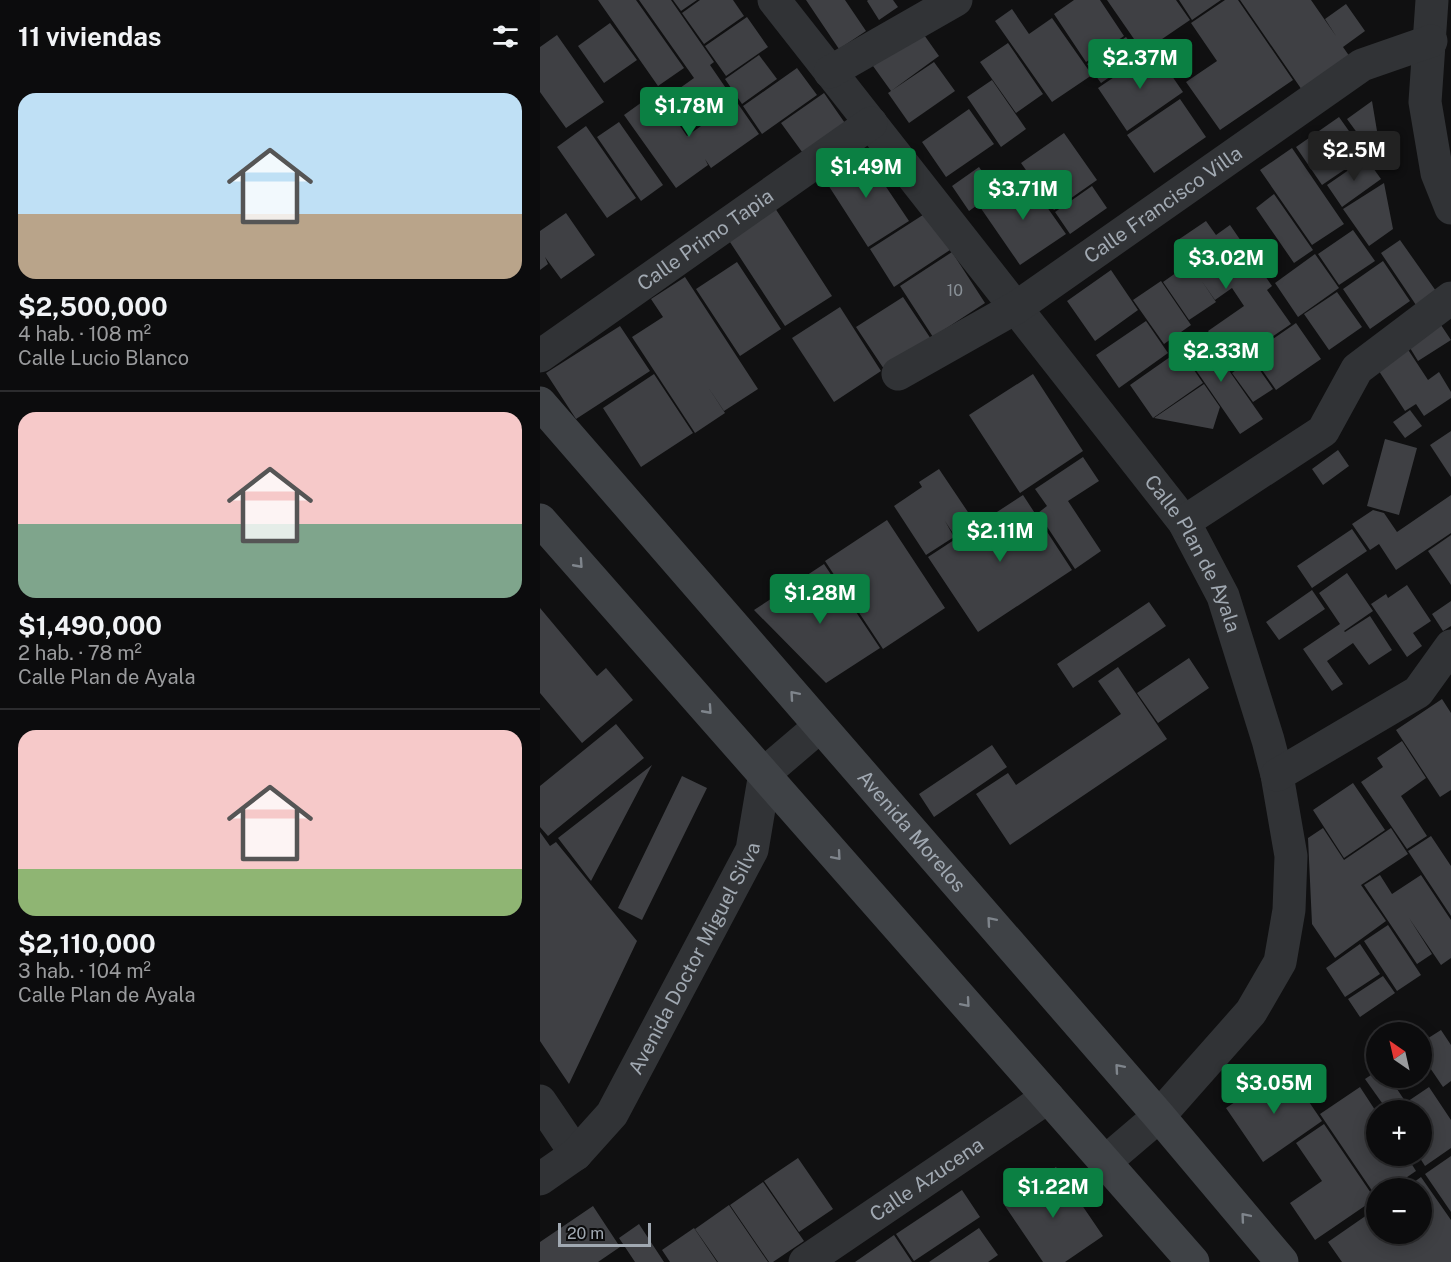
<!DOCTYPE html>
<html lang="es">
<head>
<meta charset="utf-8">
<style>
  :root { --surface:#0c0c0d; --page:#1a1a1b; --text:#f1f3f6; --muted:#9a9b9d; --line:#2c2c2e; --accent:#0b8043 }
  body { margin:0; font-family:"Public Sans",sans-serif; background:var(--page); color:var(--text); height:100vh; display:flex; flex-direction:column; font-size:22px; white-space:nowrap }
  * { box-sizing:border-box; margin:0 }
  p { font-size:20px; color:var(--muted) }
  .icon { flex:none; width:33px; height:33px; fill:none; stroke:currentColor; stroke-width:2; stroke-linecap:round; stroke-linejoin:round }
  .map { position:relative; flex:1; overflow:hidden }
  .sheet { display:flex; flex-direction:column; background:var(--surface); width:540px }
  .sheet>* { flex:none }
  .needle { width:39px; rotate:326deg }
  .tools { position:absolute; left:826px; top:1022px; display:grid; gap:12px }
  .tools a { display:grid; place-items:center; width:66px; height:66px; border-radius:50%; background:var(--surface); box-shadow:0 3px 15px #0003,0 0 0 2px var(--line); font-size:30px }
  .scale { position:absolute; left:18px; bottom:15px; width:93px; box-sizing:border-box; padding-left:6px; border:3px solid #a1a9b2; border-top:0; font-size:16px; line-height:21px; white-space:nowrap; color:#a1a9b2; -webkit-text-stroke:4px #0b0b0c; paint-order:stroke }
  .price { position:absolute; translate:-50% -51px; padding:0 14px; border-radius:6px; background:var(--accent); color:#fff; font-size:20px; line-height:39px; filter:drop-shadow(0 2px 3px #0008) }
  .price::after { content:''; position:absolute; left:50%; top:36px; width:18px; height:14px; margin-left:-9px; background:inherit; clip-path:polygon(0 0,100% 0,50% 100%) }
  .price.selected { background:#222; color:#fff }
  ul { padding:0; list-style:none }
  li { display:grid; align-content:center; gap:12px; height:318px; padding:0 18px }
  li+li { border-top:2px solid var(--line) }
  li span { display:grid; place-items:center; height:186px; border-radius:18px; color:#555 }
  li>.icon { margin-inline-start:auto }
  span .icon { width:108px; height:108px; fill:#fffc; stroke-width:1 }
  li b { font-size:26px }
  h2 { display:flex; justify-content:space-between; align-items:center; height:72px; padding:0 18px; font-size:26px }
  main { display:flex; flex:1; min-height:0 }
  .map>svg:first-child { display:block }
</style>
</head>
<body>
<main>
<section class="sheet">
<h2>11 viviendas<svg class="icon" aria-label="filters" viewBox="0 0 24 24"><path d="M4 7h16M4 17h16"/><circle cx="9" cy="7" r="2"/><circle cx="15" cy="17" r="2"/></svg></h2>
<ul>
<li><span style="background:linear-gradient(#bfe0f5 65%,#b9a48a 0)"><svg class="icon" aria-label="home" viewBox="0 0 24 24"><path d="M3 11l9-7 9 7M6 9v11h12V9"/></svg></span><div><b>$2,500,000</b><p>4 hab. · 108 m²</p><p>Calle Lucio Blanco</p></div></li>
<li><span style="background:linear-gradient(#f6c9c9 60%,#7fa58c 0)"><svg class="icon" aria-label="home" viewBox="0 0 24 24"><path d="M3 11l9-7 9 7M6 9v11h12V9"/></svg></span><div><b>$1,490,000</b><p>2 hab. · 78 m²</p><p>Calle Plan de Ayala</p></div></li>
<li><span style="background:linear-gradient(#f6c9c9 75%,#8fb573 0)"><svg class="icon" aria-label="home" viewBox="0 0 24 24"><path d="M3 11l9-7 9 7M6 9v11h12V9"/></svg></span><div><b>$2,110,000</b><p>3 hab. · 104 m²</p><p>Calle Plan de Ayala</p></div></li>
</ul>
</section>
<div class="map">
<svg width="911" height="1262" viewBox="0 0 911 1262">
  <rect width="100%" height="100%" fill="#101011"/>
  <!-- building -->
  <path fill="#3f4044" d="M58,0H96L144,68L118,86Z
    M99,0H131L174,62L170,65L194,100L163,122L140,88L154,78Z
    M133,0H157L141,11Z
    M160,0H193L204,16L164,44L142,13Z
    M266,0H305L326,31L299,49Z
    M328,0H353L358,7L339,20L327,1Z
    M534,0H560L584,36L546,62L514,14Z
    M567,0H636L650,20L603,52Z
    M639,0H681L652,20Z
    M685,0H698L753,80L680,130L646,82L677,61L651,23Z
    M700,0H771L796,36L785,19L806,4L825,31L803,47L810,57L762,90Z
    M472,9L489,34L512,18L552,75L512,102L455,21Z
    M207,17L228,47L186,76L165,46Z
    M70,23L97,60L64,83L38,46Z
    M382,32L399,56L351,91L333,66Z
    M17,35L64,102L26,128L0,92V47Z
    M586,37L600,56L561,83L547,64Z
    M468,43L503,94L476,113L440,62Z
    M614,50L643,92L587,131L558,88Z
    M219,55L237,79L202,104L185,79Z
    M394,62L415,91L369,123L348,93Z
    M257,68L277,95L222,134L203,106Z
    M452,80L486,129L461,147L427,97Z
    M116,92L147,136L196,101L219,134L171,168L165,159L168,165L136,188L84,115Z
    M284,93L307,126L265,156L241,123Z
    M640,99L666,137L614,173L587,135Z
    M832,101L838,137L826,145L807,119Z
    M429,109L454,144L406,177L382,142Z
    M799,117L826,155L782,185L756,147Z
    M79,122L123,185L101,201L57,137Z
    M46,126L96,198L67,218L17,147Z
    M524,133L557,180L514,210L481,163Z
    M752,148L804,224L772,245L720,170Z
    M322,151L369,221L328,247L283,177Z
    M826,158L841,179L802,207L787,185Z
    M439,167L456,192L429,211L412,186Z
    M485,176L526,234L480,265L440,207Z
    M844,183L853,229L829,246L803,209Z
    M552,186L567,208L530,234L515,212Z
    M734,194L773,250L754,263L716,208Z
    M235,208L292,296L245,326L188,239Z
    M26,213L55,255L21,279L5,257L8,264L0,270V231Z
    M386,213L410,250L354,287L330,249Z
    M666,221L676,235L690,225L732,286L727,290L751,324L691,365L668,331L704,306L692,288L675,300L661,280L676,302L649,320L623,282L650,263L635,242Z
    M813,230L835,261L799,285L778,254Z
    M860,240L896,291L876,305L841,253Z
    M412,252L445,303L393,337L360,286Z
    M775,254L799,288L758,317L735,283Z
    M843,261L870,301L830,329L803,289Z
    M197,262L241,329L200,356L156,289Z
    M571,270L598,310L555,341L527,301Z
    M145,277L218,389L184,411L168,387L185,413L155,433L92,337L123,317L111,299Z
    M621,281L651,325L624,344L593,300Z
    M797,292L822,327L789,350L764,314Z
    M363,297L391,339L344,369L316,327Z
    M300,307L341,371L294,402L252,338Z
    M606,321L628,353L579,388L556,355Z
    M899,322L911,340L878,361L867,343Z
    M756,323L781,359L736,390L711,354Z
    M80,326L110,371L36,419L6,373Z
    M662,332L723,419L700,434L640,347Z
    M865,345L888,380L899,372L911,392V398L884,416L876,404L865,411L835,365Z
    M640,350L663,383L613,418L590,385Z
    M712,359L733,389L713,402L692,373Z
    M114,374L153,433L101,467L63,408Z
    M493,374L543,451L480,493L429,415Z
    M664,384L680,407L673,429L614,418Z
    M870,410L882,426L865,438L853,422Z
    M911,431V477L890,445Z
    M845,439L877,448L859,515L827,506Z
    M798,450L809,466L783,485L772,469Z
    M543,457L559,481L528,501L561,551L535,569L498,513L507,506L495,489Z
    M399,469L436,524L416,538L405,521L414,537L386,555L354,506L382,487L379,482Z
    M483,495L532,570L438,632L388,557Z
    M911,495V533L856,570L839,544L830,550L812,524L833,510L844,513L857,532Z
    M347,520L405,608L343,649L285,561Z
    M812,529L827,551L772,588L757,566Z
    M911,535V585L888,551Z
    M284,564L340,648L286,683L214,610Z
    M807,573L833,611L804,631L805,632L830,616L852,650L829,665L813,643L787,661L803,684L792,691L763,649L800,624L779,593Z
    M867,585L891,621L873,633L882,646L867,657L831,604L846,594L848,598Z
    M772,590L785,609L739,640L726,622Z
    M911,601V626L903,631L892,614Z
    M609,602L626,626L533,688L517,664Z
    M0,608L57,676L66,668L93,700L42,743L0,693Z
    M649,658L669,688L618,723L597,693Z
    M578,667L627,739L470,845L436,794L468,773L476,785L581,714L558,681Z
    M902,699L911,713V790L900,797L856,730Z
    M76,724L104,758L8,836L0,827V786Z
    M862,741L886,778L861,796L887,836L867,849L821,782L843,767L837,758Z
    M452,745L467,767L394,817L379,794Z
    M112,765L51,881L18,838Z
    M142,776L167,788L102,920L78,908Z
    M813,783L845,830L804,858L773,810Z
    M783,828L804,860L851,828L868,854L821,885L846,921L795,958L772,924L768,838Z
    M0,832L10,846L16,842L97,941L29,1084L0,1041Z
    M891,836L911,866V916L868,851Z
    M840,875L852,894L881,875L911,920V958L901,965L869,918L892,954L877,964L824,885Z
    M848,925L881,975L857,991L824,941Z
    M820,944L840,974L805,997L786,968Z
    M843,976L855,993L820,1017L808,999Z
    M901,1030L911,1045V1081L903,1087L882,1056V1042Z
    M746,1068L782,1121L723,1162L686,1108Z
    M837,1071V1077H849L865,1101L853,1110H847L825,1079Z
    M820,1087L837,1113V1155H866L876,1171L851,1188H837V1198L780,1114Z
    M889,1087L911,1120V1148L885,1166L878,1155H882V1110H855Z
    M784,1124L835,1199L775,1240L750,1203L782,1181L756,1143Z
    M911,1156V1212L885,1174Z
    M258,1158L293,1209L259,1232L224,1181Z
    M516,1167L563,1236L525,1262H503L463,1203Z
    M881,1177L911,1220V1262H802L788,1242L837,1208V1233H882V1188H866Z
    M223,1182L264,1241L233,1262H229L190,1205Z
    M422,1190L440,1217L374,1261L356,1234Z
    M189,1205L228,1262H178L155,1229Z
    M53,1206L80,1247L58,1262H0V1242Z
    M99,1224L124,1262H95L79,1238Z
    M154,1228L177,1262H130L122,1250Z
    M439,1228L458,1255L448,1262H389Z
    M354,1235L372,1262H315Z"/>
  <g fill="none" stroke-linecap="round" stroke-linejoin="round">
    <!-- minor -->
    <g stroke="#313336" stroke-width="33">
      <path id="s1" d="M234,0L644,522L683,596L728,740L737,775L751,856L749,910L740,962L711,1012L619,1116L565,1162"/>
      <path d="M892,0L885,102L897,173L911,208"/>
      <path d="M290,72L416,0"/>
      <path id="s2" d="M0,356L331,123"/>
      <path id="s3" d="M358,374L477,307L822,65L891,41"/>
      <path d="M644,522L783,431L817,369L911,298"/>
      <path d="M737,775L878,692L911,646"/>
      <path d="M0,1101L36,1154"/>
      <path id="s4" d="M265,1262L508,1097"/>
    </g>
    <!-- tertiary -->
    <path stroke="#313336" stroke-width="33" id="s5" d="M0,1179L36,1154L72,1114L212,850L225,773L280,726"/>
    <!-- secondary -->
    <g stroke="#3f4246" stroke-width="33">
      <path id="s6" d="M0,403L619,1116L742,1262"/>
      <path d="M0,520L653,1262"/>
    </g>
  </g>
  <!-- one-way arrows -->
  <defs><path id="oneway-chevron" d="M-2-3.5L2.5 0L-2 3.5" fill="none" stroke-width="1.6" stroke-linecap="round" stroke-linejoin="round" transform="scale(1.5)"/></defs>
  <g stroke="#7f858c">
    <use href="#oneway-chevron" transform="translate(39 564) rotate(48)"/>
    <use href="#oneway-chevron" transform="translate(254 695) rotate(-131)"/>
    <use href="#oneway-chevron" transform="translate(168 710) rotate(48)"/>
    <use href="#oneway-chevron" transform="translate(297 856) rotate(49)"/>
    <use href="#oneway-chevron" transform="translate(451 921) rotate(-131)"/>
    <use href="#oneway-chevron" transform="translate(426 1003) rotate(49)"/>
    <use href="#oneway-chevron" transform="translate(579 1068) rotate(-131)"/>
    <use href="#oneway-chevron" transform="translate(705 1217) rotate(-130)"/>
  </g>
  <g text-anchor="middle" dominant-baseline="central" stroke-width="6" stroke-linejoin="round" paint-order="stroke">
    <!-- number labels -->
    <g font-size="16" fill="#888f96">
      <text x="415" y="290">10</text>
    </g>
    <!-- street labels -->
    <g font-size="20" fill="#a1a9b2" stroke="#0b0b0c">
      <text stroke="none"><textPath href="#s3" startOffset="315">Calle Francisco Villa</textPath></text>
      <text stroke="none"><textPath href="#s2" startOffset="202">Calle Primo Tapia</textPath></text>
      <text stroke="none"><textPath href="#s1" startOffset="696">Calle Plan de Ayala</textPath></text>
      <text stroke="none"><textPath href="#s6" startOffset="567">Avenida Morelos</textPath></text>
      <text stroke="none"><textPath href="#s5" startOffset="274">Avenida Doctor Miguel Silva</textPath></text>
      <text stroke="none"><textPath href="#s4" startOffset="147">Calle Azucena</textPath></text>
    </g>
  </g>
</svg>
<div class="tools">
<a><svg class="needle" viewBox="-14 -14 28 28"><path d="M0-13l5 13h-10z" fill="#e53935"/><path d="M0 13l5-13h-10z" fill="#9a9b9d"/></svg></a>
<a>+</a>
<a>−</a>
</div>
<div class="scale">20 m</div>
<b class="price" style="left:600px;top:90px">$2.37M</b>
<b class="price" style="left:149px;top:138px">$1.78M</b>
<b class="price selected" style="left:814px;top:182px">$2.5M</b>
<b class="price" style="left:326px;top:199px">$1.49M</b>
<b class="price" style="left:483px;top:221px">$3.71M</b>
<b class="price" style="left:686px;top:290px">$3.02M</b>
<b class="price" style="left:681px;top:383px">$2.33M</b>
<b class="price" style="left:460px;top:563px">$2.11M</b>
<b class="price" style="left:280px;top:625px">$1.28M</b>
<b class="price" style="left:734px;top:1115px">$3.05M</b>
<b class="price" style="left:513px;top:1219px">$1.22M</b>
</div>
</main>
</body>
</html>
